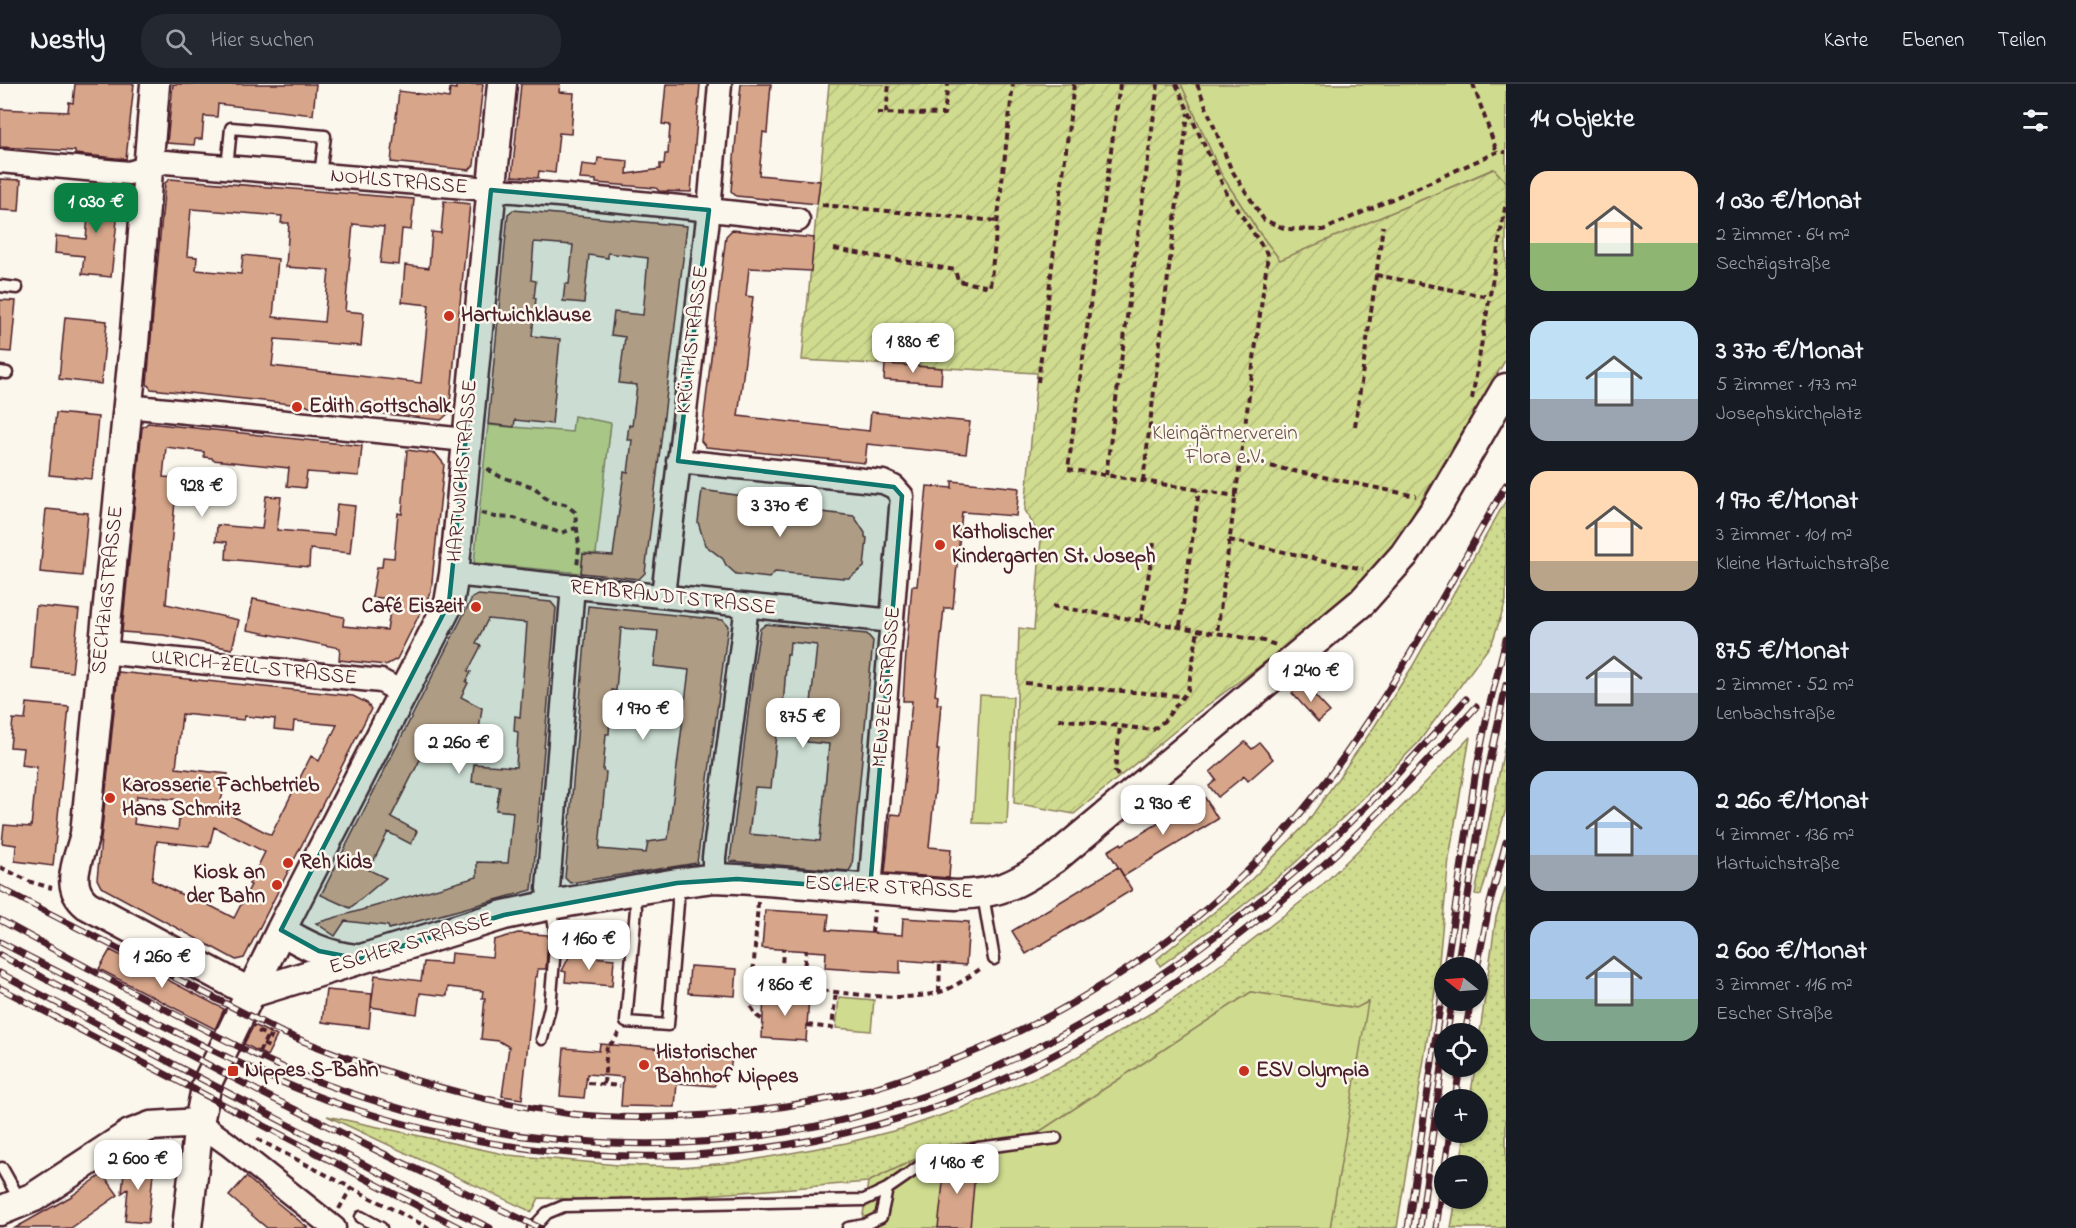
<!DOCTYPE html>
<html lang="de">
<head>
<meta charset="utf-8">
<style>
  :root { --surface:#171b24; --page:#242831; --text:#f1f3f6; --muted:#9ea1a6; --line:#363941; --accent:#0b8043 }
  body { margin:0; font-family:"Indie Flower",sans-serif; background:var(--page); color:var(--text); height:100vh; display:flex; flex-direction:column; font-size:22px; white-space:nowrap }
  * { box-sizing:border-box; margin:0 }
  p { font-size:20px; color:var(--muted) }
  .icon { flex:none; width:33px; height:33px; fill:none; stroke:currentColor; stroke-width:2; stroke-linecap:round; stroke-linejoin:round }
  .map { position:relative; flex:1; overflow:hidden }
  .details { display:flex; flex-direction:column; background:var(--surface); width:570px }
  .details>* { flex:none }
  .needle { width:39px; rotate:287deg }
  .buttons { position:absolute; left:1434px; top:873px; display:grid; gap:12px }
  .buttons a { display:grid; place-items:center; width:54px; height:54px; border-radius:50%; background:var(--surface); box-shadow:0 2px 4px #0004; font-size:30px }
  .price { position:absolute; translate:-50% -51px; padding:0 14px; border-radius:12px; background:#fff; color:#222; font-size:20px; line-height:39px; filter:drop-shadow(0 2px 3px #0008) }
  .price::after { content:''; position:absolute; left:50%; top:36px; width:18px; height:14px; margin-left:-9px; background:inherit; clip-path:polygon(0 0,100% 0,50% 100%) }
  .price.selected { background:var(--accent); color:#fff }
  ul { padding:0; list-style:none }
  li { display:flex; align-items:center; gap:18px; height:150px; padding:0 24px }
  li span { display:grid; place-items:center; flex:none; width:168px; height:120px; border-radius:18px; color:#555 }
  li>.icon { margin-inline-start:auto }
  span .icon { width:72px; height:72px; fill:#fffc; stroke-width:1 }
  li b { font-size:26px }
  h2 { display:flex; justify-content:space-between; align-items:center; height:72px; padding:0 24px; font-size:26px }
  header { display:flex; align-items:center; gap:36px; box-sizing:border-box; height:84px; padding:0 30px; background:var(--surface); border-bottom:2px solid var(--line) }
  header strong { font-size:28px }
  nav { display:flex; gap:33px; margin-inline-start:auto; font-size:21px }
  .search { width:420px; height:54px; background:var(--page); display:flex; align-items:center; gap:15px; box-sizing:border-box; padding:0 21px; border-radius:24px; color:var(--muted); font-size:22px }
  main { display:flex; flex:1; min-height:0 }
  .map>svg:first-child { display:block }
</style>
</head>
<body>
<header>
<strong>Nestly</strong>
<div class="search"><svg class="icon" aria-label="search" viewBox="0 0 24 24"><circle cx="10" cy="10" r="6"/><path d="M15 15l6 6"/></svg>Hier suchen</div>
<nav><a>Karte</a><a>Ebenen</a><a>Teilen</a></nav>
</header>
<main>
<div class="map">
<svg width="1506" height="1144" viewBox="0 0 1506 1144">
  <defs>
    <pattern id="grass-dots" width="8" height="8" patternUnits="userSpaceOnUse" patternTransform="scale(1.5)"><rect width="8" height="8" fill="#cfdb8e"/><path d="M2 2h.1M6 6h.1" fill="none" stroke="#b3bc7b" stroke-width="1.8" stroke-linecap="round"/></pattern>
    <pattern id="garden-furrows" width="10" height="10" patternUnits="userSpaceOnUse" patternTransform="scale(1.5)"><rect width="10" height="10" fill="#cfdb8e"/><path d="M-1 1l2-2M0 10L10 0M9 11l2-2" fill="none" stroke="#b3bc7b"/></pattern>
  </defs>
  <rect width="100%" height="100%" fill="#fbf7ec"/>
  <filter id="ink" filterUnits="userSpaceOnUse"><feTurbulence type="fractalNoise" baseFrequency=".0167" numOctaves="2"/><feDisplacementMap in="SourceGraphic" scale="12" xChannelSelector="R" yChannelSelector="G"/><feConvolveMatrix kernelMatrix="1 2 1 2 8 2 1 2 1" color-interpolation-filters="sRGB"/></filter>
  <g filter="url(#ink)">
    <!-- grass -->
    <path fill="url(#grass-dots)" stroke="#8c7d5c" stroke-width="1.5" d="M1506,416V517L1492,559L1418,659L1353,724L1294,780L1236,827L1160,882L1157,875L1241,806L1306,740L1374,643L1412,583Z
      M1470,653L1449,774L1438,888L1397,1144H1330L1367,918L1357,924L1251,908L1036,1050L943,1062L868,1098L630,1117L539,1114L532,1128L327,1032L508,1071L618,1081L680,1083L741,1078L846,1059L901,1045L954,1027L1060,983L1156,926L1207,891L1320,803L1380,745Z
      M1506,655V725L1481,811L1475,810Z
      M1506,803V1144H1451L1456,1115L1478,1114V1082L1460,1081L1465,1049L1478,1048V1016L1470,1015L1475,983L1478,982V963L1496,833Z"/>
    <!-- park -->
    <path fill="#cfdb8e" stroke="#8c7d5c" stroke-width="1.5" d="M1181,0H1506V98L1493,85L1280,177L1258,147L1221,90Z
      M574,332L611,339L596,470L583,469L581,489L474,479L488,341L572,348Z
      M980,611L1013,613L1007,740L973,739Z
      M1251,908L1356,924L1368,918L1330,1144H861L868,1098L943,1062L1036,1050Z
      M839,913L874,916L871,947L836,944Z"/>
    <!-- garden -->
    <path fill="url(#garden-furrows)" stroke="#8c7d5c" stroke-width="1.5" d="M829,0H1181L1221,90L1258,147L1280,176L1494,85L1506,98V275L1400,452L1374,487L1333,527L1197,629L1074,730L1014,719L1019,544L1034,546L1041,455L1025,426L1037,289L802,276Z"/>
    <!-- building -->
    <path fill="#d7a68a" stroke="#4a1f2b" stroke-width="1.5" fill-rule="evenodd" d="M75,0H134L126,75L75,70V67L0,63V25L68,28L69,18L73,19Z
      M173,0H316L313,31L218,20L217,33L204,32L202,55H195L194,61L167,59Z
      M456,0H483L474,81L469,86L391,78L399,7L449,14L450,4L456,5Z
      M521,0H560L559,8L574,9L571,50L559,49L555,89L539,87L538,94L512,92Z
      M666,0H700L691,108L659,107L656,104L596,99V96L580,95L582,80L597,82L598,74L628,77L627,90L660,85V80H664L665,70H668L670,41L662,40Z
      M741,0H771L767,49L763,48L759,91L820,97L817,120L736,112L731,107Z
      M0,95L21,96L19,127L0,126Z
      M170,95L414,115L411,146L402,145L399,181L380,179L384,143L353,140L345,227L364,229L361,262L275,255L272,282L421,299L429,221L402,218L405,181L429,184L432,148L441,149L444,117L470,120L449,329L441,336L151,305L147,300L155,207L165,99ZM191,125L282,132L281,139H289L286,183L329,186L324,238L273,233L278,175L243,171L241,190L196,186L197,173L187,172Z
      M86,104L120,108L111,193L82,190L84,172L55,169L56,152L86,155L89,121L84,120Z
      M513,126L687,142L645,489L639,495L581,489L583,470L613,472L624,388L628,389L632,356H627L629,341L632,342L637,301L619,299L625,253L611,251L614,228L643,231L648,174L608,169V174L589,171L584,219L563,217L565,200H569L573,161L534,158L531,196L536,197L534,214H536L532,252L560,255L552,340L515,336L514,343L488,340L508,130Z
      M732,146L814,154L811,187L749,184L746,212L753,213L738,332L869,347L871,328L970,338L966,370L867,360L865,379L706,363L701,357L710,282L726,152Z
      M0,216L16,217L11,268L0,267Z
      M65,233L107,237L101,300L59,295Z
      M885,280L942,284L941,300L884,296Z
      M56,329L98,333L92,395L49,391Z
      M148,339L362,362L359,392L307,388L305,404L287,402L289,384L213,376L212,374L204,373V368L166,363L163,393L186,395L184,418L175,417L166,520L239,536L232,565L163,551L122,548L142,344Z
      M407,366L436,370L444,380L431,507L397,575L386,581L339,576L340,564L247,546L253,515L344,533L343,542L387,546L392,515L372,513L377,483H382L383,473L394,474L398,429L402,430Z
      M952,397L1019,404L1016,432L962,428L953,524H944L935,611L938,612L937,620H941L937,666H939L929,763L951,765L949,794L885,789L891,730L901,731L912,617H903L905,582L912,502H917L927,402L952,404Z
      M702,406L777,417L782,423L854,432L865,449V453L867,454L864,483L849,494H843L775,488L769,494L736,490L726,481L723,475L705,461L698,438Z
      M266,412L281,413L277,446L334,451L337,420L355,422L350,469L310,465L309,483L226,475L227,458L216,457L217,441L262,445Z
      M46,425L88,429L82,492L40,488Z
      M478,511L551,518L556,524L532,806L389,845L388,842L345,837L335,852L316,839L477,793V778L508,779L513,728L496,726L500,702L472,698L474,680L516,683L518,648L514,647L515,632L520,633L527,539L488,535L476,559L481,562L468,587L471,588L466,598L468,599L461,613L482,624L475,676L459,668L463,660L438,647L434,655L431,654L391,733L417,747L411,760L388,748L369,786L386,794L350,824L321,811L472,514Z
      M36,522L79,526L72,588L31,584Z
      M588,522L723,536L728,542L697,779L570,799L565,794ZM621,544L658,547L654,582L689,586L668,755L648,758L646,769L599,765L606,688L603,687L606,650H609L612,606L616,607Z
      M766,540L867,550L873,557L852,782L849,787L730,777L754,582L760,545ZM790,558L817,561L807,658L829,660L820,757L749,750L755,703L771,704L780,623H783L787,570L789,571Z
      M118,588L353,612L367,619L371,625L244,874L236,876L101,803L97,795ZM182,630L244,636L245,632L275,635L274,645L293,647L294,637L337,641L319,677L311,672L271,751L219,724L228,690L176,684ZM137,712L181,716L178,746L134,740ZM214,743L265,768L249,800L251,801L234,834L199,816L197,818L152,796L157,757L209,763Z
      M1303,599L1330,628L1318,638L1292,609Z
      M27,619L69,623L53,782L15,777L16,761L2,759L4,741L31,743L37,683L21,681L23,664L10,663L13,635L25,636Z
      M1245,658L1252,665L1260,659L1273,675L1248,697L1244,692L1218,713L1209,702L1216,696L1210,688Z
      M1204,712L1218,735L1124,792L1108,767L1121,759L1122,761Z
      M1118,783L1132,806L1026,870L1012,847Z
      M765,826L829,830L827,846L902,851L903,834L969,838L966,881L900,876V889L825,884L826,868L762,864Z
      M518,849L548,851V852L546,885H538L537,893H535L522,1015L502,1012L509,963L499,957L481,955L485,914H482L483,907L448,903L447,912L420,909L417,930L371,923L375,891L421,897L424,878L450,880L451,869L492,873L494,856Z
      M110,866L224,925L215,945L99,885Z
      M570,871L614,875L612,902L565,898L566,888L562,887Z
      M690,882L737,885L735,912L688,909Z
      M326,906L372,910L369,944L322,938Z
      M764,910L809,912L806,957L762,954Z
      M254,941L277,952L267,972L244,960Z
      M600,960L665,965L664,969L732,974L730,986L719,993L714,1002L677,999L675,1023L621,1022L623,993L587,990L584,1014L560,1012L564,964L599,967Z
      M125,1077L154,1080L148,1139L125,1137L128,1105L122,1109Z
      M960,1077L976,1078L970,1144H938L945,1081Z
      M103,1090L118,1111L71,1144H15L70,1113Z
      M246,1093L280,1121L308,1144H267L229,1112Z"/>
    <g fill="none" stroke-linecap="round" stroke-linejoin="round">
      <!-- service casing -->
      <g stroke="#4a1f2b" stroke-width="15">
        <path id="service" d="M227,84L231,44L325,52L320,91
          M0,202L17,204
          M0,288L7,289
          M634,809L636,825L626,938L668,941L678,819L677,799
          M983,811L994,875
          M542,955L550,923L556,852L551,821
          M2,1084L21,1118
          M361,1133L381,1144
          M533,1144L547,1129L564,1122L864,1116L887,1105L926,1078L978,1064L1056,1054
          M848,1144L864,1141L881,1133L887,1105"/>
      </g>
      <!-- minor casing -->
      <g stroke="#4a1f2b" stroke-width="27">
        <path id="minor" d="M0,77L129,89L165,78C376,96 588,111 798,136
          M127,322L466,356
          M678,377L883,398L894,403L902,412L870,805
          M454,490L892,537
          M663,511L709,126L720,0
          M102,568L381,597L403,609
          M714,794V773L747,522
          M551,821L548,804L573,502
          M199,1039L228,1060L334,1144"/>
      </g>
      <!-- tertiary casing -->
      <g stroke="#4a1f2b" stroke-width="33">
        <path id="tertiary" d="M155,0L134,260L85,750C79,775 63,802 87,821L251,909
          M281,846C305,861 327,872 356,875
          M251,909L504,831L551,821L677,799L714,794L737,795L956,811C1000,810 1018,800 1054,775L1362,518L1404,471L1437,423L1506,304
          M0,1127L34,1113L130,1050L151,1042L199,1039
          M187,1144L199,1039L207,999L281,846L449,519L454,490L502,0"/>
      </g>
      <!-- path -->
      <path stroke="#4a1f2b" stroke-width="4" stroke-dasharray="6 4.5" stroke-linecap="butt" d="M1120,0L1068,385L1236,412
        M1176,0L1226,108L1268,171L1217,549
        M1197,0L1231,85L1264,136L1286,145L1323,146L1497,68H1506
        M1473,0L1497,68
        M877,29L944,30L948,0
        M886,29L889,0
        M822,121L997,137
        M834,165L955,186L958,197L990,203L1013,0
        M1376,191L1489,213
        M1038,298L1074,0
        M1472,315L1506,118
        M1355,342L1383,142
        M1240,376L1416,412
        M487,385L501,393L534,403L550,418L565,420L575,428L579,463L577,484
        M1106,391L1158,0
        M1143,397L1188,29
        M481,429L495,433L514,434L561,449L576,444
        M1229,456L1363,485
        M1052,522L1264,557L1276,561
        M1141,536L1154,459
        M1180,542L1199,406
        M1025,599L1181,612
        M1059,635L1153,646L1164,637L1188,606L1198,546
        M1118,692L1115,687L1120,643
        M0,783L31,798L52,804
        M758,818L751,923L757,932L763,936
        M872,849L874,826
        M753,896L803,901
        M781,899L783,866
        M802,904C842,908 905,920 943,907C957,902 971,891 983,883
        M939,908L940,879
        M801,912L806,867
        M807,941L832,944L836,907
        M258,947L276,956
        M263,960L271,964
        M259,968L270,947
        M588,999L620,1002
        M604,1000L607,960H611L619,949
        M257,1055L429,1144
        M339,1125L351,1104"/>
      <!-- service -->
      <use href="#service" stroke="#fbf7ec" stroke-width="10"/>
      <!-- minor -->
      <use href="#minor" stroke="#fbf7ec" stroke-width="22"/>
      <!-- tertiary -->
      <use href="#tertiary" stroke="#fbf7ec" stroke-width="28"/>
      <!-- rail casing -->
      <g stroke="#4a1f2b" stroke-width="7">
        <path id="rail" d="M0,804L281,948C374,987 471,1017 572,1030C617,1035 664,1034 708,1031C761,1027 814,1019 866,1006C890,1000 914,991 938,982C1070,933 1193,852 1286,746C1377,643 1438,519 1506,401
          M0,836C66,872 131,908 198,942C235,961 272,980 311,995C373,1018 438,1037 503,1049C539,1055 575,1057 611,1059C839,1069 1040,985 1219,849C1267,812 1315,773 1358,730C1396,693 1431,654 1466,615
          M0,858C52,885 104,911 156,938C216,968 276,999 339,1020C560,1095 785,1091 1000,997C1111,948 1214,875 1306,796C1368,744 1422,683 1476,623
          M0,871L258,1007L382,1069L540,1144
          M1446,884L1475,693L1488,627L1506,555
          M1457,884L1486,696L1506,601
          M1477,884L1489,823L1506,758
          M0,889L428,1114L490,1144
          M0,904L460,1144
          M1447,950L1452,916
          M1465,950L1471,916
          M1455,1016L1460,982
          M1445,1082L1450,1048
          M1408,1144L1444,895
          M1420,1144L1444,968
          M1436,1144L1444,1088"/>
      </g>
      <!-- rail -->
      <use href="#rail" stroke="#fbf7ec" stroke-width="4.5" stroke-dasharray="14" stroke-linecap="butt"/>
    </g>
  </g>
  <!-- marked area -->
  <path fill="#0f766e" fill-opacity="0.2" stroke="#0f766e" stroke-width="4.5" stroke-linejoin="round" d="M491,106L709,126L678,377L894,403L902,412L870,805L737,795L677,799L504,831L360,875L319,867L281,846L449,519Z"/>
  <!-- markers -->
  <g fill="#c8321e" stroke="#fbf7ec" stroke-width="2">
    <circle cx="449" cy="232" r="6"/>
    <circle cx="297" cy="323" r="6"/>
    <circle cx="940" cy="461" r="6"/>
    <circle cx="476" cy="523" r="6"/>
    <circle cx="110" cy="714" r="6"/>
    <circle cx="288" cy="779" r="6"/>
    <circle cx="277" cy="801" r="6"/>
    <circle cx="644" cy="981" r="6"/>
    <rect x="227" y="981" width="12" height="12" rx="3"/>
    <circle cx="1244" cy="987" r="6"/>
  </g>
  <g text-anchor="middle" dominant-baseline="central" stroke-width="5" stroke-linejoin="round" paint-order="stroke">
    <!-- street labels -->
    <g font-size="21" fill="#4a1f2b" stroke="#fbf7ec">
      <text transform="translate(399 98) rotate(5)">NOHLSTRASSE</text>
      <text transform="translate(693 256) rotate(-83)">KRÜTHSTRASSE</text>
      <text transform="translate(463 387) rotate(-85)">HARTWICHSTRASSE</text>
      <text transform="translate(108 506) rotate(-84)">SECHZIGSTRASSE</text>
      <text transform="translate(673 514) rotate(6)">REMBRANDTSTRASSE</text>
      <text transform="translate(254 584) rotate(6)">ULRICH-ZELL-STRASSE</text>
      <text transform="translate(887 603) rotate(-85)">MENZELSTRASSE</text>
      <text transform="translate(889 804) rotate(3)">ESCHER STRASSE</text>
      <text transform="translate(411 860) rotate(-17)">ESCHER STRASSE</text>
    </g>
    <!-- poi labels -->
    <g font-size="21" font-weight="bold" fill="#4a1f2b" stroke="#fbf7ec" text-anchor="start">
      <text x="461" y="232">Hartwichklause</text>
      <text x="309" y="323">Edith Gottschalk</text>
      <text x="952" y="449">Katholischer<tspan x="952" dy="24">Kindergarten St. Joseph</tspan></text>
      <text x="464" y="523" text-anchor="end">Café Eiszeit</text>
      <text x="122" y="702">Karosserie Fachbetrieb<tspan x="122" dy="24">Hans Schmitz</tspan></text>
      <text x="300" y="779">Reh Kids</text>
      <text x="265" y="789" text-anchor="end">Kiosk an<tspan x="265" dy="24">der Bahn</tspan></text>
      <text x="656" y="969">Historischer<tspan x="656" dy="24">Bahnhof Nippes</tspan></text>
      <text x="245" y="987">Nippes S-Bahn</text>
      <text x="1256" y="987">ESV Olympia</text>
    </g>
    <!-- park labels -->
    <g font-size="21" fill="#6b4e44" stroke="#fbf7ec">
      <text x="1225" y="350">Kleingärtnerverein<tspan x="1225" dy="24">Flora e.V.</tspan></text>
    </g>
  </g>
</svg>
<div class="buttons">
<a><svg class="needle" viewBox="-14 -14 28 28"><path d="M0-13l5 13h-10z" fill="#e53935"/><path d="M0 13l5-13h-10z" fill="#9ea1a6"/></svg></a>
<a><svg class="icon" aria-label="locate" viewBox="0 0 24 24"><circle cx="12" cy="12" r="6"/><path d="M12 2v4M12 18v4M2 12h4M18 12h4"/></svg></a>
<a>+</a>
<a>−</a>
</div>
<b class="price selected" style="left:96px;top:150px">1 030 €</b>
<b class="price" style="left:913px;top:290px">1 880 €</b>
<b class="price" style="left:202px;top:434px">928 €</b>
<b class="price" style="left:780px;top:454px">3 370 €</b>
<b class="price" style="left:1311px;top:619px">1 240 €</b>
<b class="price" style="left:643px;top:657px">1 970 €</b>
<b class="price" style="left:803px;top:665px">875 €</b>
<b class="price" style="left:459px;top:691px">2 260 €</b>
<b class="price" style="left:1163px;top:752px">2 930 €</b>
<b class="price" style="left:589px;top:887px">1 160 €</b>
<b class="price" style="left:162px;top:905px">1 260 €</b>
<b class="price" style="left:785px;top:933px">1 860 €</b>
<b class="price" style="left:138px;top:1107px">2 600 €</b>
<b class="price" style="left:957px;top:1111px">1 480 €</b>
</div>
<section class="details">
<h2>14 Objekte<svg class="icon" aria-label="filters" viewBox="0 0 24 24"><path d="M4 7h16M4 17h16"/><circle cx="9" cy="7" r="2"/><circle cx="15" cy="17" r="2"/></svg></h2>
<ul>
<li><span style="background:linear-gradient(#ffd9b3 60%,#8fb573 0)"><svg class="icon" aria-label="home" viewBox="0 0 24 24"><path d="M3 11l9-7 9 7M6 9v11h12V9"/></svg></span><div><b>1 030 €/Monat</b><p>2 Zimmer · 64 m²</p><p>Sechzigstraße</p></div></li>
<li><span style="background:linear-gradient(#bfe0f5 65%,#9aa5b1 0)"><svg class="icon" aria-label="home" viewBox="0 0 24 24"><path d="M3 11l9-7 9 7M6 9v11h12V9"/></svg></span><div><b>3 370 €/Monat</b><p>5 Zimmer · 173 m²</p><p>Josephskirchplatz</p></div></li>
<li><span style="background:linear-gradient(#ffd9b3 75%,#b9a48a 0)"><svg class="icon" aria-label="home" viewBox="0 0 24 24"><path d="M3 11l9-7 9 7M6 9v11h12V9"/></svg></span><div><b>1 970 €/Monat</b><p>3 Zimmer · 101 m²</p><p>Kleine Hartwichstraße</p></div></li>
<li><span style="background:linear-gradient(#c9d6e8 60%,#9aa5b1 0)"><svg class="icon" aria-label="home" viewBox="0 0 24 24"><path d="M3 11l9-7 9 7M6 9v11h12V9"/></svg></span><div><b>875 €/Monat</b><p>2 Zimmer · 52 m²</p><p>Lenbachstraße</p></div></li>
<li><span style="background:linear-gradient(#a9c7e8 70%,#9aa5b1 0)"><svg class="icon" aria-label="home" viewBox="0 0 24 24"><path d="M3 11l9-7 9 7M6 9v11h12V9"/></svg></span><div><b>2 260 €/Monat</b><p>4 Zimmer · 136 m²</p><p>Hartwichstraße</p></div></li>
<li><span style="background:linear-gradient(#a9c7e8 65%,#7fa58c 0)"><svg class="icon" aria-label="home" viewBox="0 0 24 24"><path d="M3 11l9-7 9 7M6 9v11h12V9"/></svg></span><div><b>2 600 €/Monat</b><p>3 Zimmer · 116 m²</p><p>Escher Straße</p></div></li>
</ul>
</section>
</main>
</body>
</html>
